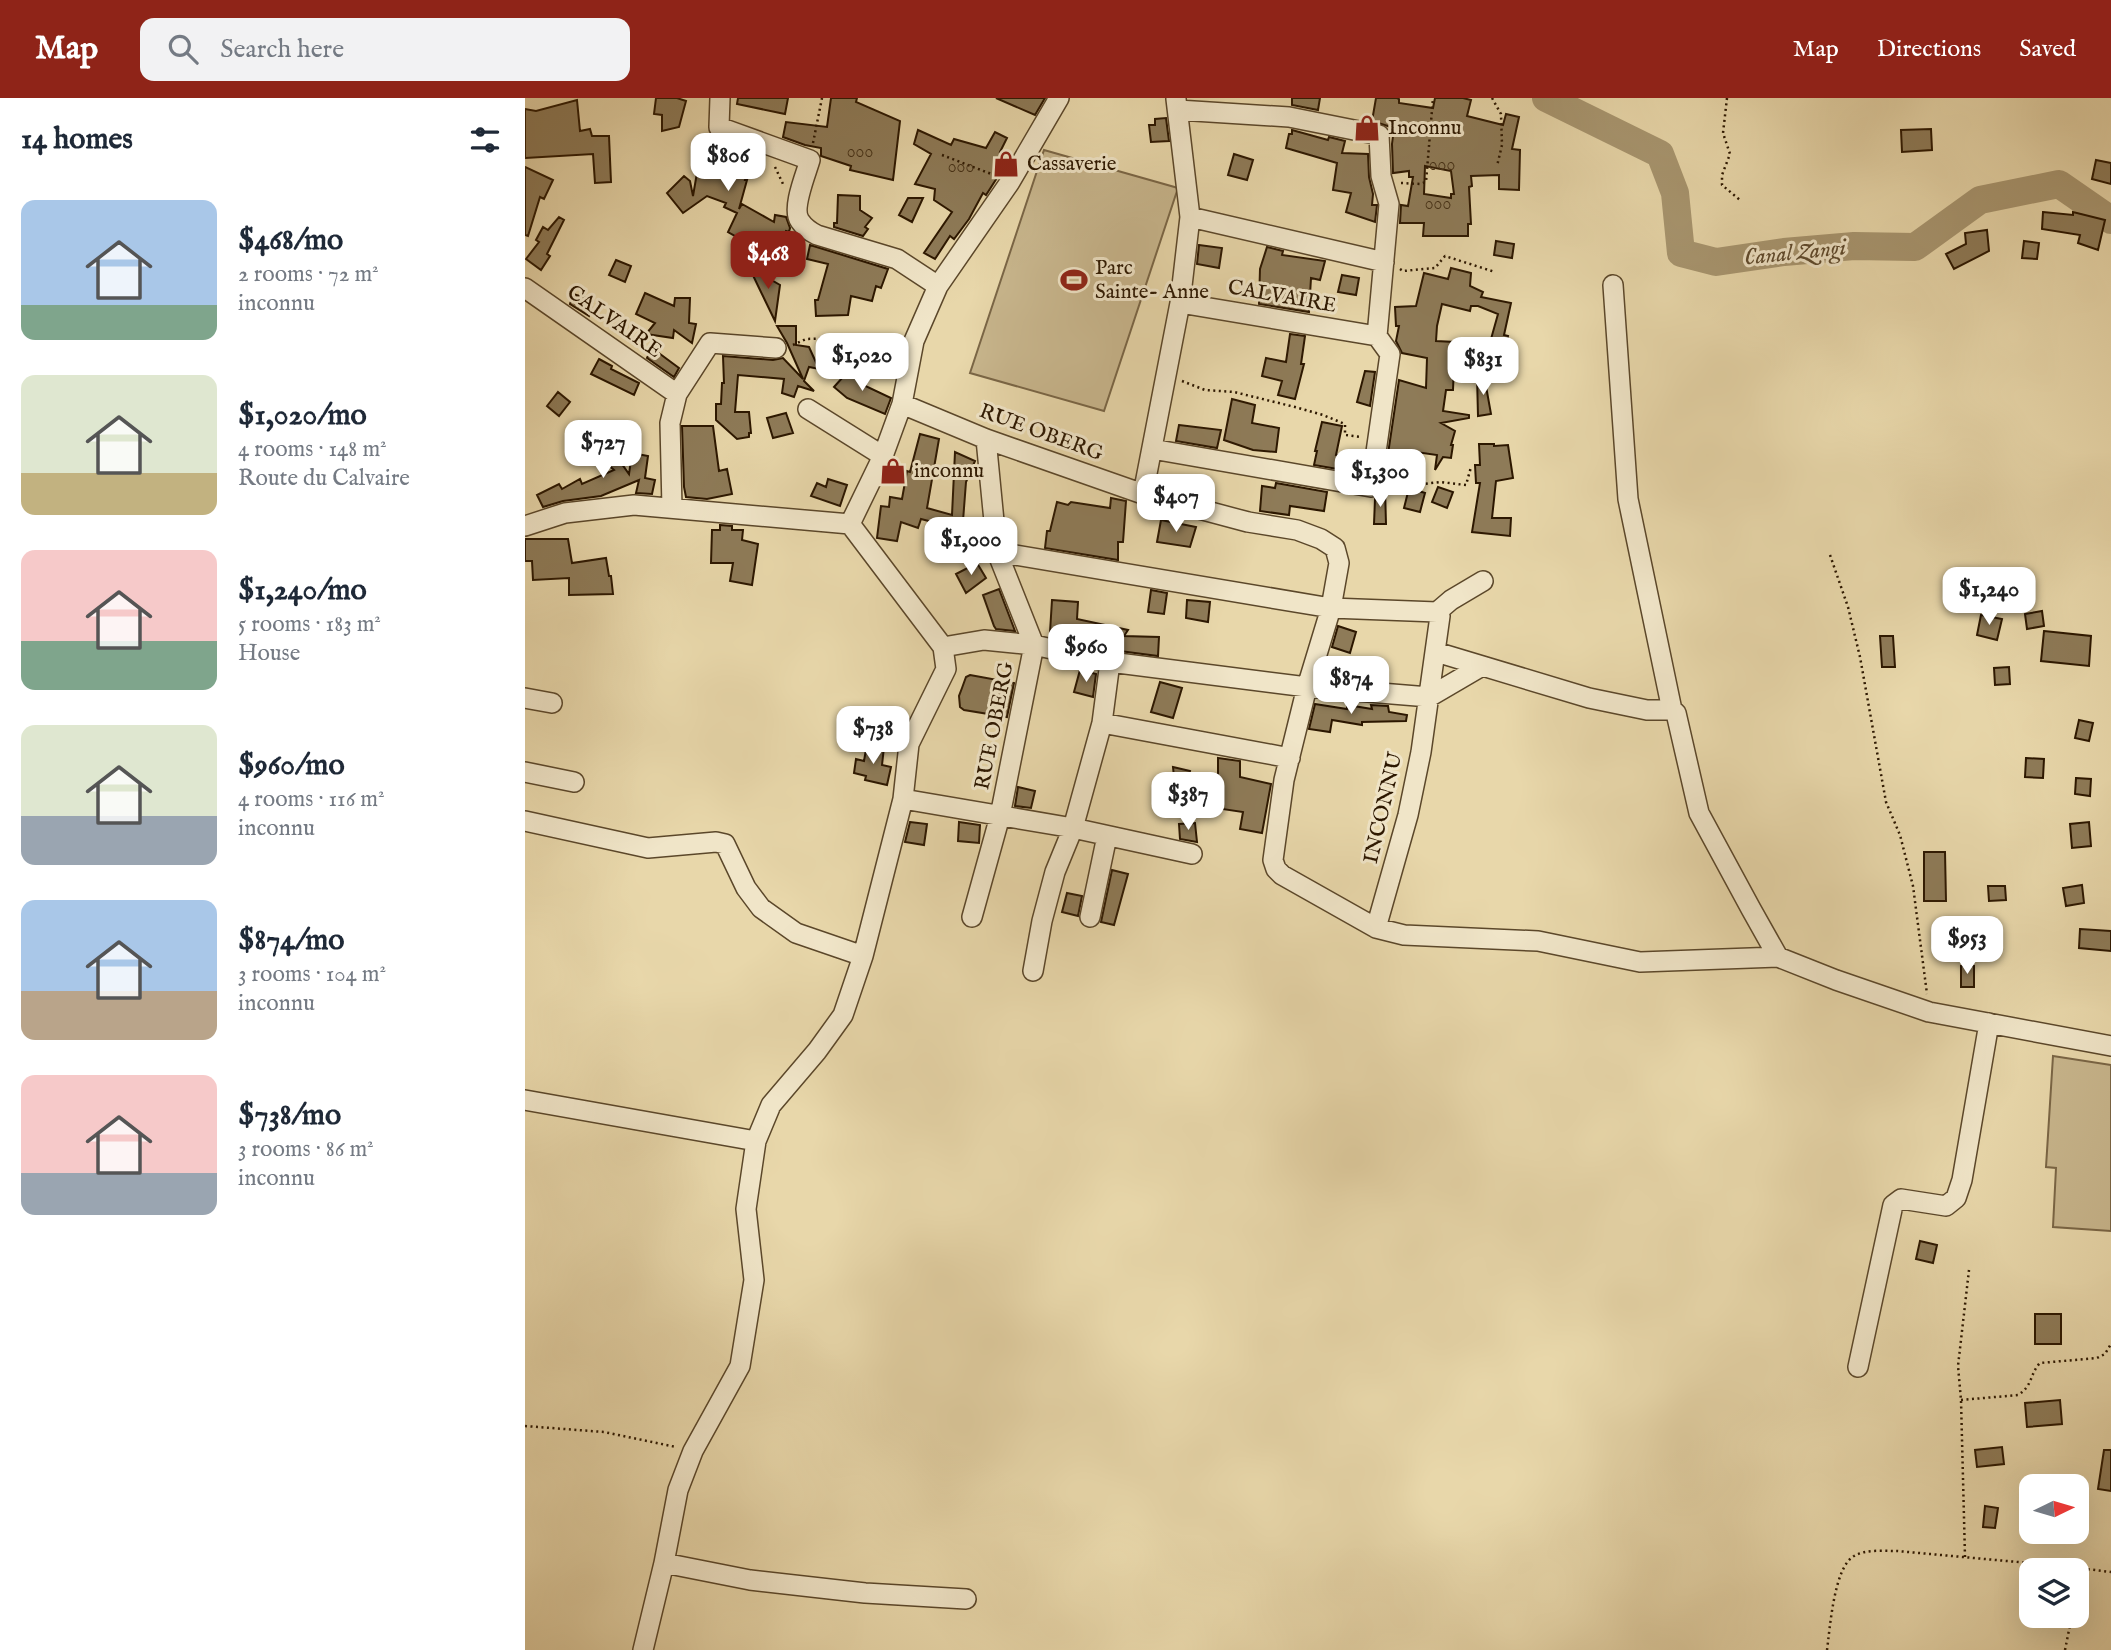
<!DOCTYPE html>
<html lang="en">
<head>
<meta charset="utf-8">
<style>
  :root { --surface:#fff; --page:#f2f2f3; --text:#1f2937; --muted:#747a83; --accent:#8f2418 }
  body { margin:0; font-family:"IM FELL English",serif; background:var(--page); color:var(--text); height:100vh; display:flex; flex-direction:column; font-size:26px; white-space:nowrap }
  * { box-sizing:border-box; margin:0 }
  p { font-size:23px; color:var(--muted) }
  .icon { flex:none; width:38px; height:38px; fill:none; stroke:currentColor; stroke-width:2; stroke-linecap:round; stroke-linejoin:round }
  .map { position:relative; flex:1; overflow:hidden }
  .drawer { display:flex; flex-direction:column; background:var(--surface); width:525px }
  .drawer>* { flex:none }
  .needle { width:46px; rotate:85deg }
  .controls { position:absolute; left:1494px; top:1376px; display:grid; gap:14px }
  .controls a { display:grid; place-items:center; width:70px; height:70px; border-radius:14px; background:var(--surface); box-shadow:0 7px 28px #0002; font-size:35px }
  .price { position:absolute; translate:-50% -60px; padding:0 16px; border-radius:14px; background:#fff; color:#222; font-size:23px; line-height:46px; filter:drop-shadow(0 2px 4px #0008) }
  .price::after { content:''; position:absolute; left:50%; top:42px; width:21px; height:16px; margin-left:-10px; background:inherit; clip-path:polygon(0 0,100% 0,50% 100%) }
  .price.selected { background:var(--accent); color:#fff }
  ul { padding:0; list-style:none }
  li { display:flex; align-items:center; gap:21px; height:175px; padding:0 21px }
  li span { display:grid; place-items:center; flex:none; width:196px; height:140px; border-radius:14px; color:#555 }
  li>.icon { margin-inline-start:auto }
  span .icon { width:84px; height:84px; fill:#fffc; stroke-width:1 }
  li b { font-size:30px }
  h2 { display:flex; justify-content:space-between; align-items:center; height:84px; padding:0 21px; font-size:30px }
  header { display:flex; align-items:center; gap:42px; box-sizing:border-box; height:98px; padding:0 35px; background:var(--accent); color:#fff }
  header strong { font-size:33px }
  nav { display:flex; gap:38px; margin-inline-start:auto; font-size:24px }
  .search { width:490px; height:63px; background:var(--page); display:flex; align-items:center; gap:18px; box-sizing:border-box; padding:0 24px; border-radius:14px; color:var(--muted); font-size:26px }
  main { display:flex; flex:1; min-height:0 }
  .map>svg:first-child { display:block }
</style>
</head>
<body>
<header>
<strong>Map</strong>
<div class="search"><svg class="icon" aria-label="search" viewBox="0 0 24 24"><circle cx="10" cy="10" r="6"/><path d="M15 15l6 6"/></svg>Search here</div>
<nav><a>Map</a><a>Directions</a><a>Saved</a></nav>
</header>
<main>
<section class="drawer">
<h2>14 homes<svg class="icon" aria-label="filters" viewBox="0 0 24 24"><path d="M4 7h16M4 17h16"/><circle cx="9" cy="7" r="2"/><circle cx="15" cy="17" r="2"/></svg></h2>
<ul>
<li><span style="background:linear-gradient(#a9c7e8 75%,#7fa58c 0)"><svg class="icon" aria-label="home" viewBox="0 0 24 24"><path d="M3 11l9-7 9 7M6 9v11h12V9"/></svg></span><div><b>$468/mo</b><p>2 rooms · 72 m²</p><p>inconnu</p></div></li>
<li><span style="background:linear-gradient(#dfe7d0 70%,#c2b280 0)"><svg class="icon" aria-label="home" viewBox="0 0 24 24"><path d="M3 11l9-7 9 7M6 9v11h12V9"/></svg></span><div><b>$1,020/mo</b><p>4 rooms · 148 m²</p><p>Route du Calvaire</p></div></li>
<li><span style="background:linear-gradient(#f6c9c9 65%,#7fa58c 0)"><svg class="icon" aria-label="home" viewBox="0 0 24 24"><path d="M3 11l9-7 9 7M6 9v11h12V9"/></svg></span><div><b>$1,240/mo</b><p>5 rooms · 183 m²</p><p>House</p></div></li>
<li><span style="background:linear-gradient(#dfe7d0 65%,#9aa5b1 0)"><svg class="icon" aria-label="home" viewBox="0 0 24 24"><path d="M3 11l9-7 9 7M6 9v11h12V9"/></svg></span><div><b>$960/mo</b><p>4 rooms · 116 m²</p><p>inconnu</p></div></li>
<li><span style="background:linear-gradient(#a9c7e8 65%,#b9a48a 0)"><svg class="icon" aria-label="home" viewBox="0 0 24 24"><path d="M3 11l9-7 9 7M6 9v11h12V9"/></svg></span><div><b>$874/mo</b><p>3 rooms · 104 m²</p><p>inconnu</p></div></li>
<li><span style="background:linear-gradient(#f6c9c9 70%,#9aa5b1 0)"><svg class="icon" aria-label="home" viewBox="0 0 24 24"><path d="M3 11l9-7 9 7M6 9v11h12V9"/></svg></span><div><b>$738/mo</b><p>3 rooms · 86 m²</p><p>inconnu</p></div></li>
</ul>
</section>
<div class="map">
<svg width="1586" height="1552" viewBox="0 0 1586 1552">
  <rect width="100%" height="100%" fill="#e8d7aa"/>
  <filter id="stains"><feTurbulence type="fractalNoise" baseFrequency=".00286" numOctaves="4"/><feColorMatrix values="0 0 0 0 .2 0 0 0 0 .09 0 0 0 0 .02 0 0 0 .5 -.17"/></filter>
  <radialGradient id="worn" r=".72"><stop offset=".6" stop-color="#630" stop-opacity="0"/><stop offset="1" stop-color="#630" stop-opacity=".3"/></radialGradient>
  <!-- green -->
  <path fill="#c8b68d" stroke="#7a6646" stroke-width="2" d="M519,52L653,90L579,313L445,275Z
    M1528,958L1586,967V1133L1528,1129L1531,1070L1521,1069Z"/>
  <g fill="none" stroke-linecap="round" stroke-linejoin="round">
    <!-- river -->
    <path stroke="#a89670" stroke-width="28" d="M1021,0L1135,56L1150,95L1156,155L1191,164L1259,154L1329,148L1390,149L1455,102L1534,86L1586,122"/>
  </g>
  <!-- building -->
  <path fill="#8e7b58" stroke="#2c1700" stroke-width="2" fill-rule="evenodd" d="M131,0H152L161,3L154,29L137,33V17L129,16Z
    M213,0H263L260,16L212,6Z
    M306,0H332L331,4L375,23L368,82L325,72L326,68L296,58V50L280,47L258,39L261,24L302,29Z
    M471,0H520L510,17Z
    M767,0H795L793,12L767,7Z
    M851,0H872L874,1V5L908,10L910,0H938L946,2L942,18L978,27L981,16L994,19L987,51L995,52L994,92L974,91V77L946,78L947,88L944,89L946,126H943V138H898L899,125H875L876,107L883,108L888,79H884V73L868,75L867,46L869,30L847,23ZM900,68L926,73L929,96H926V100L899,96Z
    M52,2L55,33L65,31L67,38H84L86,84L70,85L68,56L0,60V11L11,13Z
    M641,20L644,43L626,44L624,27H630V21Z
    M1406,31L1407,52L1377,54L1376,32Z
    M393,32L426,47L429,41L461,50L470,34L482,40L475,54L486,58L461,97L458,95L444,121L429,141L425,138L410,161L399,155L427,114L409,102L410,91L390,86L406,56L389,46Z
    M767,32L803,42L804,39L820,43L817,55L843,56L844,79L848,96L847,107H852L850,124L821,114L826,95L808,92L812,65L761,50L764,36H767Z
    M178,40L203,45V55L227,61L220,82H222L214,111L217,106L249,124L250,117L261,119L265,130L264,134L261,133L255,149L222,135L219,143L203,134L212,115L199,109L201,105L182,98L158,115L142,95L159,78L165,83L168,98Z
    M709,56L728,62L722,82L703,77Z
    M1571,62L1586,65V86L1567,81Z
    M0,69L28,82L19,101L15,99L3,138L0,137Z
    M313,97L335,98V112L347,120L340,129L343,131L338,138L309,129V125H312Z
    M383,100H398L387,124L374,117Z
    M1518,114L1548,117V114L1580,122L1573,152L1553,145L1555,137L1517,131Z
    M34,119L39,122L22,156L25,158L16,172L1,161L14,144L11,142L18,129L23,132Z
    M1462,132L1464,153L1429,171L1421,156L1441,146L1440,135Z
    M971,143L989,146L987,160L969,157Z
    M1499,143L1514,145L1512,161L1497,160Z
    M285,147L363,171L356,190L351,188L347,203L326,198L323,217L291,218L290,202H293L303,166L282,161Z
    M674,147L697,150L694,170L672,166Z
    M742,149L758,153L757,157L800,163L795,182L786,180L784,214L734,206L735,171Z
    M91,162L106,168L100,184L84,177Z
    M224,169L255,187L250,223L235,192Z
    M926,170L946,175L945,188L958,194L956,199L986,205L979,237L983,238L979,254L967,250L969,242L966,241L973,216L953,208H946L945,213L917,206L912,228L911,243L930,244L928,292H921L918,313L944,317V320L916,325L930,333L926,347H928L926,360L918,359L910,372L912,357L891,354L883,355L885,382L867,383L866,376H860L874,282L901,290L902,260L877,255L871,243L874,228H871L870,209L891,208L899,175L923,181Z
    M817,177L834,180L831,197L813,194Z
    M120,195L149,208L150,200H165L164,225L171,226L167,245L149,232L148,240L121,236L130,225L111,216Z
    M48,196L68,202L64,218L45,206Z
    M252,228H271V247L284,249L294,271L284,269L279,283L289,293L273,288L269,299L257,295L259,281L213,277L210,314H224L226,335H224V339L212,341L191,322V306H196L197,285H199L198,258L248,262L258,260L278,281L262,245Z
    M765,236L780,238L776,266H779L770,301L753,297L757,283L737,278L741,260L761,264Z
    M344,243L364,248L358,267L339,261Z
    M127,250L154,270L149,279L122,260Z
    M74,261L87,268L86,271L114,285L109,297L66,276Z
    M326,270L336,278L334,285L366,300L360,316L322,300L309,289Z
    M840,273L850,274L845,308L832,304Z
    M959,277L966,316L953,318L952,278Z
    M33,294L45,304L34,318L22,308Z
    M707,301L730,307L727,325L754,330L751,354L728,352L699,342Z
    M261,315L268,335L248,340L242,320Z
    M797,324L817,328L811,357L838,361L836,375L789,367L792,353H790Z
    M654,327L696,332L692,350L651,343Z
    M157,328H188L194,373L202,371L207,396L182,401L161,399L159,389Z
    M395,336L414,341L402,410L427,417L430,354L450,363L441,384L438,423L447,422L449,444L425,445V441L420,439L419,427L396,421L393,430L376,424L372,443L352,440L356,408L364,409L365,399L377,401L382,373L385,374Z
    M954,346H969V348L983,347L988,380L971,383L967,420H986L985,438L947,434L955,385H951L950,367H955Z
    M62,348L87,352L104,376L107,355L123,358L120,380L130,382L127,396L111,395L114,382L76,398L38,403L18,409L12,397L34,386L37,391L55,381L57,386L89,372Z
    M303,381L322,387L315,408L286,398L292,385L301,389Z
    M751,385L802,394L799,413L765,408L764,417L735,413L737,388L750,390Z
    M913,389L928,394L922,410L907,404Z
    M858,390H860L861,426H849L850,401L855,397Z
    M884,390L900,395L895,414L879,410Z
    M586,400L601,403L598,444H593V462L520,450L522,433H525L532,404L543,407L546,404L585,410Z
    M636,422L671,429L665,449L632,444Z
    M195,427L207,428V432H218L217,442L233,446L227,487L205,483L208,465H186L187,432H195Z
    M0,441H43L47,465L81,460L84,478H86L88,496L44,497V480L8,482L7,463H0Z
    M452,465L461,480L441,495L431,476Z
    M474,491L490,533L471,531L469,528L458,497Z
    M626,492L642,495L639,516L623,514Z
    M527,502L553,504L552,521L603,532L599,538L634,539L633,558L587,552L558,545L560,536L525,534Z
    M662,502L685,504L683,524L661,520Z
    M1517,513L1519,528L1502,531L1500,516Z
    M1456,517L1477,521L1472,542L1452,537Z
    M813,528L831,534L825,555L807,549Z
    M1519,533L1566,538L1564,568L1516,563Z
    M1355,538H1368L1370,569H1357Z
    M1484,569L1485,586L1470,587L1469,570Z
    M555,572L571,576L568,599L549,594Z
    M445,577L489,585L482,619L439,612L435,609L434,598L437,590L441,579Z
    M635,584L657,590L648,620L626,614Z
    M790,606L822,611V607L847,611L846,607L863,608L864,614L882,617L881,623L837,624V627L807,622L805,634L784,631Z
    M1554,622L1568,625L1564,643L1550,640Z
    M342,646L359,649L357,667L366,669L362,687L340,682L341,678L329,675L331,661L339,663Z
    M693,660L715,663V679L746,686L737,735L715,731L718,714L684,709L687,691L693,692Z
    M1501,660L1519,661L1518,680L1500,679Z
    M648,669L665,673L660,691L650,689Z
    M1551,680L1566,681L1565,698L1550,696Z
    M493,689L510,693L506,710L490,708Z
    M385,724L402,726L399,747L380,744Z
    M434,724L455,727L454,745L433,743Z
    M1564,724L1566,748L1547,750L1545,726Z
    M670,725L672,744L655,741L654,726Z
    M1399,754H1420L1421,803H1399Z
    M587,772L603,776L589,827L576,824Z
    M1557,787L1559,805L1541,808L1538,790Z
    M1463,788H1480L1481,802L1464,803Z
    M542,795L557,798L553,818L537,814Z
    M1555,831L1586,833V853L1554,850Z
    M1436,868H1449V889H1436Z
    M1395,1143L1412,1147L1408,1165L1391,1161Z
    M1510,1216H1536V1246H1510Z
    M1535,1302L1537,1326L1502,1329L1500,1305Z
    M1477,1349L1479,1366L1452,1369L1450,1352Z
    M1579,1352H1586V1393L1573,1391Z
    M1460,1408L1473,1410L1470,1430L1458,1429Z"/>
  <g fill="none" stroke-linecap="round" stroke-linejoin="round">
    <!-- minor casing -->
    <g stroke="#5b472a" stroke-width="22">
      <path id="minor" d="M195,0L194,29L285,62C281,76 266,111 275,123C279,129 286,134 292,137L372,161L413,188
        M665,119L859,164
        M1088,187L1103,401L1147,612
        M0,190L152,296
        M655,205L852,238
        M377,306L461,341L618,396L723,424L772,432L796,441L810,450L814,465L806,510L782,589L759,682L748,762L751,771L757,777L851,830L879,837L1013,843L1115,864L1253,859L1311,882L1404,914L1586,948
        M283,311L358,358
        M627,351L846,389L865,256L852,238L864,106L856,78L854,37L764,19L653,12
        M618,396L655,205L665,119L651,1
        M147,410L145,325L152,296L185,245L251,250
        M325,426L358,358L377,306L389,243L413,188L485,84L534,0
        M0,428L40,415L109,407L325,426
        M472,454L806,510L912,514L915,518L896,654L883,717L851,830
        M912,514L926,502L958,483
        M418,549L459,542L509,547L585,564L782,589L904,599L957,568
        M911,554L1064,600L1122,612H1147L1151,615L1174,715L1226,811L1253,859
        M0,600L27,605
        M577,625L585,564
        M0,674L49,684
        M378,701L548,730L667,756
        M0,723L123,750L191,744L200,746L221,790L236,810L271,835L338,858
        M447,819L475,718L509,547L472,454L461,341
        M565,819L582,738
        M508,873L517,823L530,774L548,730L577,625L765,660
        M0,1002L231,1043
        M1333,1269L1368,1107L1376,1101L1421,1108L1431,1100L1437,1082L1464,925
        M139,1465L225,1482L340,1495L441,1501
        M118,1552L139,1465L153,1392L168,1353L215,1268L229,1182L221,1111L231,1043L246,1007L292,953L318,917L338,858L378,701L384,646L421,571L418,549L325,426"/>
    </g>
    <!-- path -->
    <path stroke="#2c1700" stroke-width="2.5" stroke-dasharray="2 3.5" stroke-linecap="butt" d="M967,0L976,16L977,47L972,68
      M1202,0L1198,35L1205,56L1197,77V87L1215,102
      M288,45L297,0
      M417,57L469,77
      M250,69L259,88
      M876,85L895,86L901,84L908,0
      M875,171L878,173L910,170L920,158L970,174
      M268,247L281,241L343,239L372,241
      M657,283L680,292L709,294L770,309L798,317L820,326V337L837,339
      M863,388L867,390L915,384L941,387L946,369
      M1305,457L1323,509L1335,559L1361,704L1375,737L1388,788L1402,896
      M1436,1302L1493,1297C1508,1288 1505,1275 1515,1265L1572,1260L1580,1256L1586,1246
      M0,1328L79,1334L151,1349
      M1440,1459L1436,1302L1433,1268L1444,1172
      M1552,1496L1558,1470
      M1302,1552C1305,1530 1309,1469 1329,1458C1341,1451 1358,1453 1372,1453L1537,1468L1586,1474
      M1540,1552L1547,1517"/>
    <!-- minor -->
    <use href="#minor" stroke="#f0e5c8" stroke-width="19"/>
  </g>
  <!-- icons -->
  <defs>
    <g id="shop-bare" transform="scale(2.1)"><path d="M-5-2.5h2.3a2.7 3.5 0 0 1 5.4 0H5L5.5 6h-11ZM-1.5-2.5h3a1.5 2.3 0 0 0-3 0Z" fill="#8f2418" stroke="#f0e5c8" stroke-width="2.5" paint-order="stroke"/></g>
    <g id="stadium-bare" transform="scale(2.1)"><path d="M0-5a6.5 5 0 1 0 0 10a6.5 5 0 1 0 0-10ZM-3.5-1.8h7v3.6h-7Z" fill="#8f2418" stroke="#f0e5c8" stroke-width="2.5" paint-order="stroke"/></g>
  </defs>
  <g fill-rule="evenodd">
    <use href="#shop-bare" x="842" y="30"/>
    <use href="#shop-bare" x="481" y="66"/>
    <use href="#stadium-bare" x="549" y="182"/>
    <use href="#shop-bare" x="368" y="373"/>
  </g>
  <g text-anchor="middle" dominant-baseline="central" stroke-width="6" stroke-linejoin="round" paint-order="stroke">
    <!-- number labels -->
    <g font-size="18" fill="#443016">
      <text x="335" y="54">000</text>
      <text x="917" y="67">000</text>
      <text x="436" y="69">000</text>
      <text x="913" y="106">000</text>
    </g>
    <!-- poi labels -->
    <g font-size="21" fill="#2c1700" stroke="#f0e5c8" text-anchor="start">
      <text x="863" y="30">Inconnu</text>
      <text x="502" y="66">Cassaverie</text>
      <text x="570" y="170">Parc<tspan x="570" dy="24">Sainte- Anne</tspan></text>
      <text x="389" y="373">inconnu</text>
    </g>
    <!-- street labels -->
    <g font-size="21" fill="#2c1700" stroke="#f0e5c8">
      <text transform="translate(757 199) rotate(10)">CALVAIRE</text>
      <text transform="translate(89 224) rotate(35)">CALVAIRE</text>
      <text transform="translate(516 335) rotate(20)">RUE OBERG</text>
      <text transform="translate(470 628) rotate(-79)">RUE OBERG</text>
      <text transform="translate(859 710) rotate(-77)">INCONNU</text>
    </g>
    <!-- water labels -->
    <g font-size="23" font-style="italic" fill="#5e4a2d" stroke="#f0e5c8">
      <text transform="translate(1270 155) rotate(-6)">Canal Zangi</text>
    </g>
  </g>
  <rect width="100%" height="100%" filter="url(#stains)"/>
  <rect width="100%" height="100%" fill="url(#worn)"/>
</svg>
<div class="controls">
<a><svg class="needle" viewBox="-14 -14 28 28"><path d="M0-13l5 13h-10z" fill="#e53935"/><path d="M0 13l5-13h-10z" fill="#747a83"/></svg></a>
<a><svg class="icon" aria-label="layers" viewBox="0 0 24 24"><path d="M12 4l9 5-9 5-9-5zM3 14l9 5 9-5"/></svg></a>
</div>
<b class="price" style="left:203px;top:95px">$806</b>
<b class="price selected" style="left:243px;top:193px">$468</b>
<b class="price" style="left:337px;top:295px">$1,020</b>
<b class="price" style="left:958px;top:299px">$831</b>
<b class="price" style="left:78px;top:382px">$727</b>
<b class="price" style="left:855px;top:411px">$1,300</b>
<b class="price" style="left:651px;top:436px">$407</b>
<b class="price" style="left:446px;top:479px">$1,000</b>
<b class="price" style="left:1464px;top:529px">$1,240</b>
<b class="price" style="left:561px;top:586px">$960</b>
<b class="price" style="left:826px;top:618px">$874</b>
<b class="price" style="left:348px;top:668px">$738</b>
<b class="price" style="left:663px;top:734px">$387</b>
<b class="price" style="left:1442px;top:878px">$953</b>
</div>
</main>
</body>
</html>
